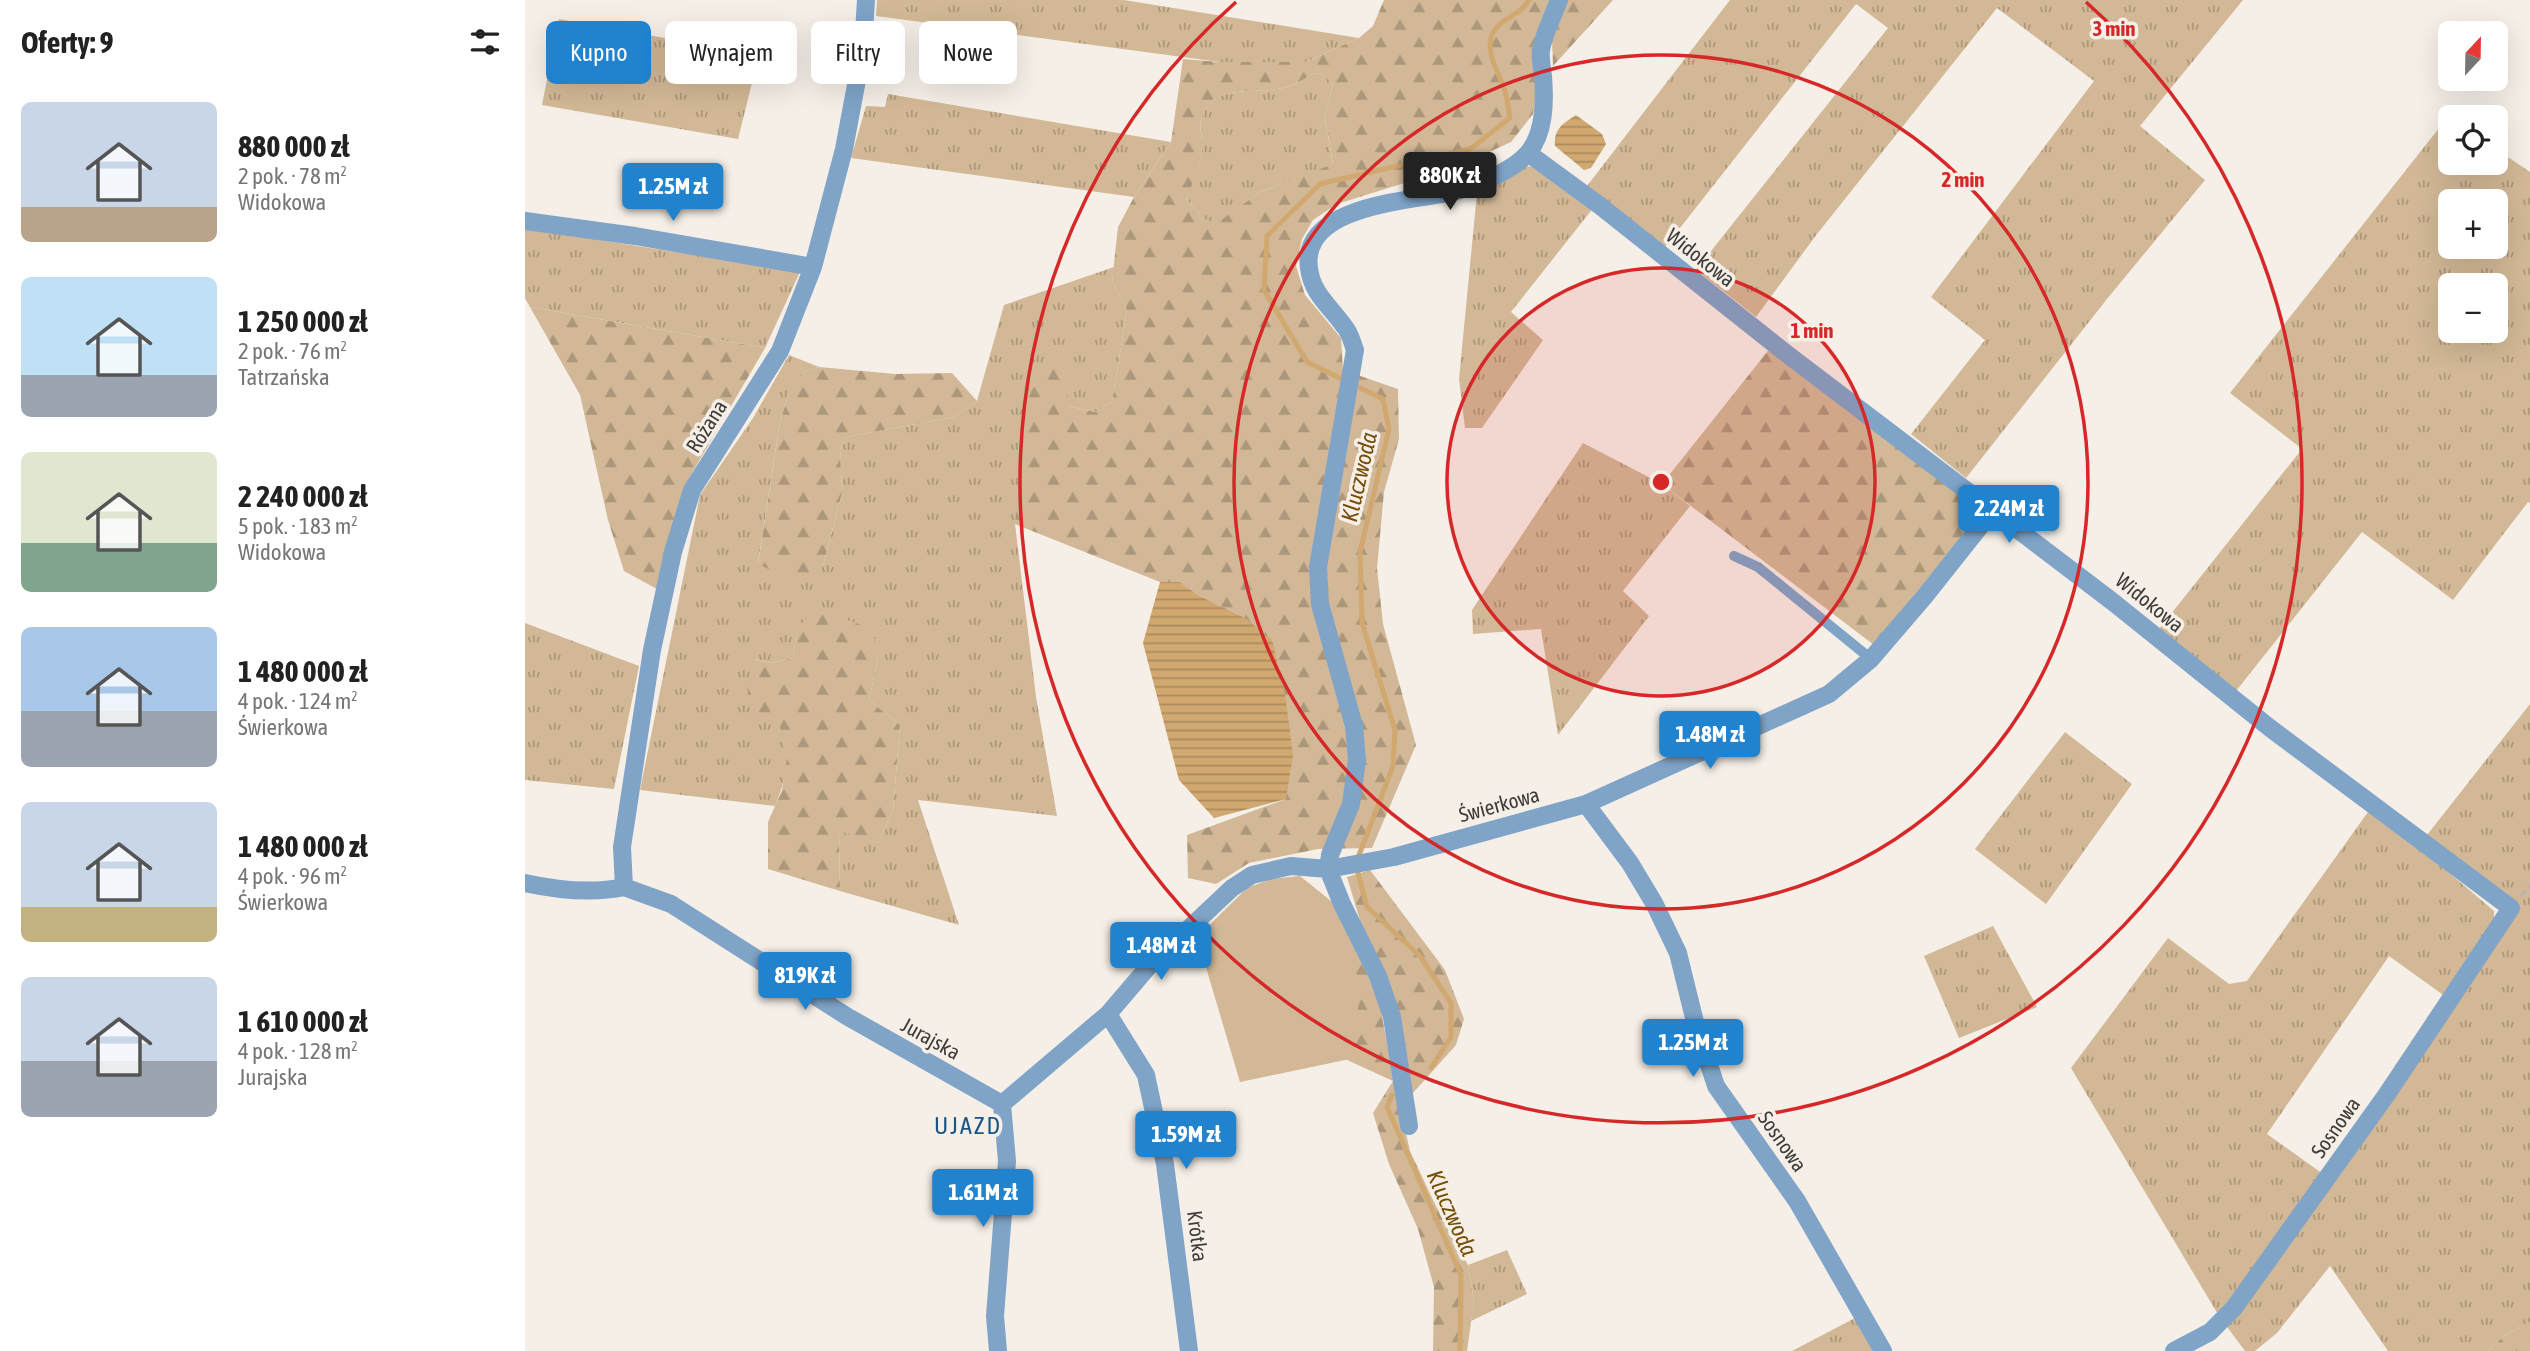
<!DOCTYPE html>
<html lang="pl">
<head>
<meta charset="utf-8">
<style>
  :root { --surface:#fff; --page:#f6f6f6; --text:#222; --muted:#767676; --accent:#2182ce }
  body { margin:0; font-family:"Asap Condensed",sans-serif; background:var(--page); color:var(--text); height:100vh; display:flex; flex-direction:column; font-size:26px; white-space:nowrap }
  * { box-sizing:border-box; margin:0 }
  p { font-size:23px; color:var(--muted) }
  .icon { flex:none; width:38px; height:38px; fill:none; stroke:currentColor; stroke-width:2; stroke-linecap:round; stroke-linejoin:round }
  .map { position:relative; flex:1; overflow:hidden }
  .drawer { display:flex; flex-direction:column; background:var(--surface); width:525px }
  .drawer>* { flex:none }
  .hud { position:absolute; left:21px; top:21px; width:665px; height:63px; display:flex; gap:14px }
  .needle { width:46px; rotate:22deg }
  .fabs { position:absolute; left:1913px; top:21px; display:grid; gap:14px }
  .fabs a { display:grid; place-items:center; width:70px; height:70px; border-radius:10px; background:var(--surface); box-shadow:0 7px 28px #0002; font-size:35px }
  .price { position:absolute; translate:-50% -60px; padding:0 16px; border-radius:7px; background:var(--accent); color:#fff; font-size:23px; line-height:46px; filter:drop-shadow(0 2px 4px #0008) }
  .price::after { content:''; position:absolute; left:50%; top:42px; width:21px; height:16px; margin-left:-10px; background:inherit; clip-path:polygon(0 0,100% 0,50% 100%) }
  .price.on { background:#222; color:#fff }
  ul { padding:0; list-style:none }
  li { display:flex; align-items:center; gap:21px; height:175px; padding:0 21px }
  li span { display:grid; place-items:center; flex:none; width:196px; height:140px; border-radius:10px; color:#555 }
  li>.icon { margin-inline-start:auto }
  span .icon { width:84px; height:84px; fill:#fffc; stroke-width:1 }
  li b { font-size:30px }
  h2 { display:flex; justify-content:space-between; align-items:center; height:84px; padding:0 21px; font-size:30px }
  .pill { padding:0 24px; border-radius:10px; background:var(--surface); box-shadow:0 7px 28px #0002; font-size:24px; line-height:63px }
  .pill.on { background:var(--accent); color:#fff }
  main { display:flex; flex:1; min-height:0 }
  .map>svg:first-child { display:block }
</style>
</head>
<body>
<main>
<section class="drawer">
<h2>Oferty: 9<svg class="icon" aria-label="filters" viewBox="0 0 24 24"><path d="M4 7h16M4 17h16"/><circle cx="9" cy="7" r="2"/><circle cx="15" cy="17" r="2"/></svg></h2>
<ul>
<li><span style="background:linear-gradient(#c9d6e8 75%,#b9a48a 0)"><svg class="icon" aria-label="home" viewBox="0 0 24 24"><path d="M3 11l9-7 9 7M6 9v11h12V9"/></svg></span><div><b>880 000 zł</b><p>2 pok. · 78 m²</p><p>Widokowa</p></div></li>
<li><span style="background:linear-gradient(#bfe0f5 70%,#9aa5b1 0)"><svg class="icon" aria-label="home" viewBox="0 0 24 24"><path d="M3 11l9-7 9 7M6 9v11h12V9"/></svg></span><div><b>1 250 000 zł</b><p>2 pok. · 76 m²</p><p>Tatrzańska</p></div></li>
<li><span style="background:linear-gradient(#dfe7d0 65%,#7fa58c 0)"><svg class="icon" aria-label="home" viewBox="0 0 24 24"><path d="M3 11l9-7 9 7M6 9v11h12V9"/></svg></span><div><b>2 240 000 zł</b><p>5 pok. · 183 m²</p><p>Widokowa</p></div></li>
<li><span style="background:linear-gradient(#a9c7e8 60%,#9aa5b1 0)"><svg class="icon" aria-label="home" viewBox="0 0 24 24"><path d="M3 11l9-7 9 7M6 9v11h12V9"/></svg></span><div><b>1 480 000 zł</b><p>4 pok. · 124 m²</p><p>Świerkowa</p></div></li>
<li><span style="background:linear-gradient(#c9d6e8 75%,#c2b280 0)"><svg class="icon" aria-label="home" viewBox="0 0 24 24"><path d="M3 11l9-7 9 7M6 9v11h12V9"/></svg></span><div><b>1 480 000 zł</b><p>4 pok. · 96 m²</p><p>Świerkowa</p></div></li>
<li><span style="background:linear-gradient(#c9d6e8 60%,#9aa5b1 0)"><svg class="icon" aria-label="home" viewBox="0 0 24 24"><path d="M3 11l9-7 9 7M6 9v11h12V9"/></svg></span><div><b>1 610 000 zł</b><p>4 pok. · 128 m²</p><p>Jurajska</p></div></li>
</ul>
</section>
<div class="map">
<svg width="2005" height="1351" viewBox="0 0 2005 1351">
  <defs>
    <pattern id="grass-tufts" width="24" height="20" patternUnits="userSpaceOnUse" patternTransform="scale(1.75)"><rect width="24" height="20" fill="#d2b896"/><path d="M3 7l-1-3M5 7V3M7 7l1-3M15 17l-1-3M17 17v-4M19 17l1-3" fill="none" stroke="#ac977b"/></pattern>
    <pattern id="forest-firs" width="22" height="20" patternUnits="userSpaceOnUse" patternTransform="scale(1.75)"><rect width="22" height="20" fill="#d2b896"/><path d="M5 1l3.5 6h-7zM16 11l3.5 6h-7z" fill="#ac977b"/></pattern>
    <pattern id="water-rules" width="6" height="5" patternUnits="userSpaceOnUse" patternTransform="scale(1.75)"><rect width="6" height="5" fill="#d1a870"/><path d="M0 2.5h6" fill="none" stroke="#ab8a5d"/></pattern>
  </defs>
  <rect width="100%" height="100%" fill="#f5efe7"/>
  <!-- grass -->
  <path fill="url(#grass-tufts)" fill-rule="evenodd" d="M352,0H599L834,38L781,62H695L351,16Z
    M1205,0H1718L1615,126L1680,180L1582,299L1441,478L1386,434L1460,340L1406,297L1569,81L1472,8L1292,234L1231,317L1171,270L1363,28L1331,4L1140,247L1062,186Z
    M34,19L234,55L213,139L17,105Z
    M789,73L798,75L808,84L800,117L808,165L735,192L691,225L679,219L661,199C667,182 676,165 677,147C678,138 674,129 676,120C686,79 735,97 765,86C773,83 781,78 789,73Z
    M363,94L646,142L609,197L326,158L341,106L360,107Z
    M1922,118L1925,120V163H1970L1971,149L2005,172V503L2003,502L1928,600L1837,532L1711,691L1634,629L1777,449L1705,393ZM1925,201H1970V247H1925ZM1925,285H1970V331H1925Z
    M1000,166L1021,168L1069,207L986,312L1018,340L957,428H940L934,379L952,193Z
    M0,228L275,272L240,348L5,307L0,298Z
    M589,267L587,281L602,310L587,402L570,412L543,406V374L490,524L511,697L532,816L393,800L434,925L315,891L314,830L353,843L368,810L375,725L344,700L353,658L272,629L268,658L246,663L230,659C240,685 262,731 262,758C262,774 256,791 250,806L115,790L175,495L228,418L264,355L294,367L280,371L263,396L255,422L233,563L298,566L317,493L315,449L321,437L429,417L452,401L479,305Z
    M1058,443L1137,484L1165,506L1098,591L1124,616L1033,735L1016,629L948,634L947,610Z
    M0,623L114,666L89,789L0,780Z
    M2005,704V1322L1980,1335L1963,1351H1863L1805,1266L1752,1333L1730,1351H1720L1694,1316L1546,1068L1643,938L1704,984L1722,981L1843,812L1922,871L1969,911V922L1921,997L1864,956L1742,1134L1805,1179L1990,911L1902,835Z
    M1540,732L1607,784L1521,904L1450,849Z
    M1468,926L1512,1007L1434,1038L1399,956Z
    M982,1250L1002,1294L946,1321L949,1301L943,1265Z
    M1330,1318L1348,1351H1267Z"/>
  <!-- forest -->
  <path fill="url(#forest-firs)" fill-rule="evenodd" d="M859,0H1027L1008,114L986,142L934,166L812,204L788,220L777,239L771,266L780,295L816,338L818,370L873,389L874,439L859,492L852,568L858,624L891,745L847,848L793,849L724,863L691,884L663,878L662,835L761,799L720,618L673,595L655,582H635L490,524L506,381L535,352L543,374V406L570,412L587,402L602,310L587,281L593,227L609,197L646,142L658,59L695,62H781L834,38L848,26ZM789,73L798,75L808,84L800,117L808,164L735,192L691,224L679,219L661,199C668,182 676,165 677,147C678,139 674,129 676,120C686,79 735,97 765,86C773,83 781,78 789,73Z
    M1043,0H1088L1028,66L1027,40Z
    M5,307L240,348L164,478L132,589L99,571L83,520L55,395Z
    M1246,347L1456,513L1349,645L1137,484Z
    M294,367L370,374L427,373L452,401L429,417L321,437L315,449L317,493L298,566L271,582L233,564L255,422L263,396L272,382L280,371Z
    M291,609L348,629L353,658L344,700L375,725L368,810L353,843L314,831L315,891L243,869V822L257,790L262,757L254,722L225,709L222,685L229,659L246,663L268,658L272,628Z
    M845,870L920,970L939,1019L931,1045L887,1094L822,877Z
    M811,905L851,984L869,1081L885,1151L908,1200L943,1265L949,1301L942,1351H908L909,1287L893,1229L864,1164L848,1113L868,1081L822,1060Z
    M2005,1322V1351H1963L1980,1335Z"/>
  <!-- park -->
  <path fill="#d2b896" d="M775,876L811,905L836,989L825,1059L715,1082L672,937L722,888L746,879Z"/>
  <!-- water -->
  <path fill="url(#water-rules)" d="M1051,115L1077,134L1081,144L1066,168L1059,170L1030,146C1028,130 1038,123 1051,115Z
    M635,582H655L673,595L720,618L747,640L760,694L768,755L761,799L689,818L654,780L618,643Z"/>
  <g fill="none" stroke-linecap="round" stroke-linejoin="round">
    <!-- stream -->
    <path stroke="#d1a870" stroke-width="5" d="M834,855L868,766L870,730L837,623L835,552L864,429L858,399L782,362L739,290L742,236L795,184L945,149L985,118C983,107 982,95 978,85C970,67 955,41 975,24C987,14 994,15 1004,0
      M833,873L842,907L895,956L926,1003V1037L906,1068
      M867,1095L862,1107L936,1275L935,1351"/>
    <!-- path -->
    <path stroke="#b9b4ae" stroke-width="3.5" stroke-dasharray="7 3.5" stroke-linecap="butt" d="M1996,896L2005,886"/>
    <!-- service -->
    <path stroke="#7fa4c8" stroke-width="10" d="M1209,556L1233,567L1346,659"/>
    <!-- minor -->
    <path stroke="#7fa4c8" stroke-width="18" d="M1003,153L1074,205L1262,354L1588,602L1745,728L1986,908L1862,1094L1709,1308L1685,1332L1649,1351
      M0,221L110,236L288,267
      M1061,804L1105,863L1129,903L1153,953L1170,1022L1191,1086L1272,1201L1358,1351
      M0,883C32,890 67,894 99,887
      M99,887L97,847L127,650L148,552L167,490L255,351L288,267L319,149L338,48L341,0
      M99,887L146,904L323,1017L477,1104
      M583,1014L621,1075L640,1164L664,1351
      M477,1104L583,1014L624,966L707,888L727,875L766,866L803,869L869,857L1061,804L1304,694L1346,659L1400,596L1469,509
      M884,1126L867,1017L853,976L817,904L803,869L805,855L826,804L832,760L829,726L795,604L793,567L830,350C827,342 825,332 819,326C805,306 787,294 784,268C775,206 883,201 923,193C947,188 988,171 1003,153C1020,133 1020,101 1018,76C1017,68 1015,58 1016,50C1019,33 1028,16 1034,0
      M473,1351L470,1316L482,1161L477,1104"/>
  </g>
  <!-- distance rings -->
  <circle cx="1136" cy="482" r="214" fill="#d62828" fill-opacity=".12"/>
  <g fill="none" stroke="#d62828" stroke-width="3.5">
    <circle cx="1136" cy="482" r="214"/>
    <circle cx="1136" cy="482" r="427"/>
    <path d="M1561 2A641 641 0 1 1 711 2"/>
  </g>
  <g text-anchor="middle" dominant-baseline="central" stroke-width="7" stroke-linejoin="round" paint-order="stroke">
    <!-- street labels -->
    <g font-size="21" fill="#3e3c39" stroke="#f5efe7">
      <text transform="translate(1176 257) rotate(38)">Widokowa</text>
      <text transform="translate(181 426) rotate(-58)">Różana</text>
      <text transform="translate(1625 602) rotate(39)">Widokowa</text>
      <text transform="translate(974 804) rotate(-15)">Świerkowa</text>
      <text transform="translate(406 1038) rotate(29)">Jurajska</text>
      <text transform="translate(1810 1127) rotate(-55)">Sosnowa</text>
      <text transform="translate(1258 1141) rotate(55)">Sosnowa</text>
      <text transform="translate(673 1236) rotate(83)">Krótka</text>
    </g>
    <!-- water labels -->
    <g font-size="23" font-style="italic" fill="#754e05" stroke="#f5efe7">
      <text transform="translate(834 477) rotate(-77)">Kluczwoda</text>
      <text transform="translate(927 1213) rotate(66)">Kluczwoda</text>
    </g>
    <!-- quarter labels -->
    <g font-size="24" letter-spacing="2" fill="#195585" stroke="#f5efe7">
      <text x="443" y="1125">UJAZD</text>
    </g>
  </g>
  <circle cx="1136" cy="482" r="10" fill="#d62828" stroke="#f5efe7" stroke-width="3.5"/>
  <g font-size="21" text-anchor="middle" font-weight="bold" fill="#d62828" stroke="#f5efe7" stroke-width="7" stroke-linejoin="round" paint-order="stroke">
    <text x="1589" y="36">3 min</text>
    <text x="1438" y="187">2 min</text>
    <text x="1287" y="338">1 min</text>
  </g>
</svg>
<div class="fabs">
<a><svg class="needle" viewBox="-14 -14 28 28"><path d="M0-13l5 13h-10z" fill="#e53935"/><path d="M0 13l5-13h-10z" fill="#767676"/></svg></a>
<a><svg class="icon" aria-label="locate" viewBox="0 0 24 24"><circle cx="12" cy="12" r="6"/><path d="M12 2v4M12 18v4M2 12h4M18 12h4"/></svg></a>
<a>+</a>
<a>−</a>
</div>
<b class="price on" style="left:925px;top:212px">880K zł</b>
<b class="price" style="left:148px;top:223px">1.25M zł</b>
<b class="price" style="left:1484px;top:545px">2.24M zł</b>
<b class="price" style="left:1185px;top:771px">1.48M zł</b>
<b class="price" style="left:636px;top:982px">1.48M zł</b>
<b class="price" style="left:280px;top:1012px">819K zł</b>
<b class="price" style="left:1168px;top:1079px">1.25M zł</b>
<b class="price" style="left:661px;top:1171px">1.59M zł</b>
<b class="price" style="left:458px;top:1229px">1.61M zł</b>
<div class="hud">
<a class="pill on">Kupno</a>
<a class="pill">Wynajem</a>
<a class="pill">Filtry</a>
<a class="pill">Nowe</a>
</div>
</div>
</main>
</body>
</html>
